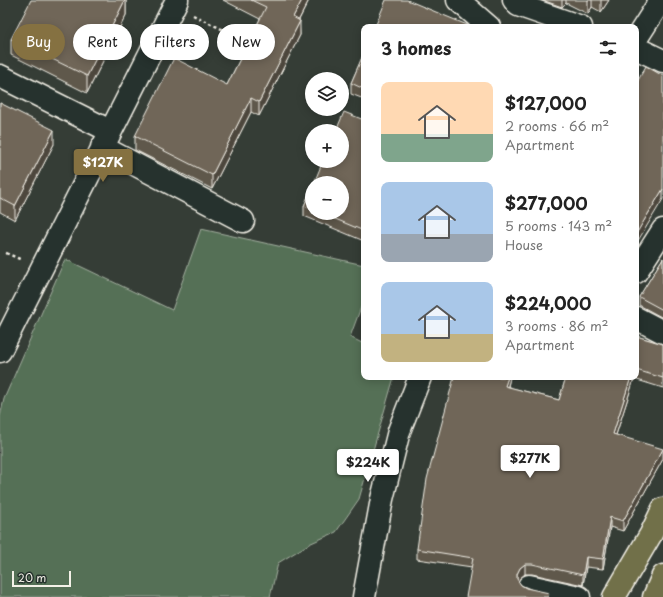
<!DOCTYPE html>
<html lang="en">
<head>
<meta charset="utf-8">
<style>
  :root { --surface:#fff; --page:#f2f2f2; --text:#222; --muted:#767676; --accent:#857141 }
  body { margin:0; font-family:"Playpen Sans",sans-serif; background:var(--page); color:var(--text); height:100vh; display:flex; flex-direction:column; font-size:15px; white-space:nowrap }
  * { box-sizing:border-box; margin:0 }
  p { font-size:13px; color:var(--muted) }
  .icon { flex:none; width:22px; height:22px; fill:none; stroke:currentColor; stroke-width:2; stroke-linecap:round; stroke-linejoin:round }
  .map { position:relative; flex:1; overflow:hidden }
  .drawer { position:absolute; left:361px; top:24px; width:278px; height:356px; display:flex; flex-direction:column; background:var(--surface); border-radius:8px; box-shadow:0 2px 10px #0003 }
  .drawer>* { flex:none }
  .top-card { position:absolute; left:12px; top:24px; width:289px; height:36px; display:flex; gap:8px }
  .tools { position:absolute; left:305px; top:72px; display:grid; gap:8px }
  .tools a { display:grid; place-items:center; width:44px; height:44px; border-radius:50%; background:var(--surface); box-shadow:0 2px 10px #0003; font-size:20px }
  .scale { position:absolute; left:12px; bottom:10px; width:59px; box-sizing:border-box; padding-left:4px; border:2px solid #f4f1e8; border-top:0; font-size:11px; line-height:14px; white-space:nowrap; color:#f4f1e8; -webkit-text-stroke:3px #26332d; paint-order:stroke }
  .price { position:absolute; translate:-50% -34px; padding:0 9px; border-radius:4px; background:#fff; color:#222; font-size:13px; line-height:26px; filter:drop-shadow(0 1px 2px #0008) }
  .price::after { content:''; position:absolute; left:50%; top:24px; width:12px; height:9px; margin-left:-6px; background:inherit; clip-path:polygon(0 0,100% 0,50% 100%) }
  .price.active { background:var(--accent); color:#fff }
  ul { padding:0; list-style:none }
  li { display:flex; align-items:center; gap:12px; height:100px; padding:0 20px }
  li span { display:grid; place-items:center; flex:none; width:112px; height:80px; border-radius:8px; color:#555 }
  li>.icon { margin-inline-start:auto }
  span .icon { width:48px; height:48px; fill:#fffc; stroke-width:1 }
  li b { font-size:17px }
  h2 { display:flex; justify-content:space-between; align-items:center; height:48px; padding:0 20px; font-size:17px }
  .tag { padding:0 14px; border-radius:18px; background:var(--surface); box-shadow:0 2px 10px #0003; font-size:14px; line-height:36px }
  .tag.active { background:var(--accent); color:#fff }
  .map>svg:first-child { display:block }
</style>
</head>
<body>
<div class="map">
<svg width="663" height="597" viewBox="0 0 663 597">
  <rect width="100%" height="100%" fill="#353d36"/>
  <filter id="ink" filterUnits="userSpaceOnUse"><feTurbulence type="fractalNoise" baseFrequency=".025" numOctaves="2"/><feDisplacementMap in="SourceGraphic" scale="8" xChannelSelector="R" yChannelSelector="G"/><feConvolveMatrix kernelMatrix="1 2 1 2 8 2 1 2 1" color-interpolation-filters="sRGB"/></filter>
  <g filter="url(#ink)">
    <!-- green -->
    <path fill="#557057" stroke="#a4b0a0" d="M201,229L364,265V299L350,337L364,344V377H394L359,499L336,532L309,544L278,563L270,597H0V417L4,399L65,259L172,310Z"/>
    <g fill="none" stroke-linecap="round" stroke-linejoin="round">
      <!-- minor casing -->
      <g stroke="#f4f1e8" stroke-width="25">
        <path id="minor" d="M458,0L489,27
          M514,0L518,5L581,27
          M636,39L661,0
          M636,48L663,61
          M0,76L110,131
          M102,147L243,221
          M636,272L663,230
          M636,318L663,332
          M0,351L177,0
          M529,586L579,597
          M364,597L382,499L399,431L420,377"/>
      </g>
      <!-- major casing -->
      <g stroke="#f4f1e8" stroke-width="25">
        <path id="major" d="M614,597L651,534L663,509
          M654,597L663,576"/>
      </g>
      <!-- path -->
      <path stroke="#f4f1e8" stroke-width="2.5" stroke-dasharray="3 3" stroke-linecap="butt" d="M193,15L250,43
        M6,253L22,260"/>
      <!-- minor -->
      <use href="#minor" stroke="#26332d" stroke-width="22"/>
      <!-- major -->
      <use href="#major" stroke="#71704a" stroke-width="22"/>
    </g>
    <!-- wall -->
    <path fill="#5f584c" stroke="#f4f1e8" d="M126,0V15L87,93L11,55V39Z
      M223,0H309L299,20L300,35L259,116L251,112L212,189L135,150V136L227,85L260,19Z
      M542,0H609L601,12L592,7L588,14L566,3L562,7Z
      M364,53V99L351,94V83Z
      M0,103L54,144L15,220L0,212Z
      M364,120V241L304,216V206L312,187V213H342Z
      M663,258V318L639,305V297Z
      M636,336L663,344V388L634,379L616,435L663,459L623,531L610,527L603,569L586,567L583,585L532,574H525L520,578L518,581L521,585L549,597L472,567L417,559V549L510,377L508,387L559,400L566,377H636Z"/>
    <!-- shaded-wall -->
    <path fill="#4e473e" stroke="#f4f1e8" d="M125,0H126V15L87,93V76Z
      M302,0H309L293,31V17Z
      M562,0H566V3L562,7Z
      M588,0H592V7L588,14Z
      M601,0H609L601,12Z
      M300,21V35L259,116V102Z
      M251,98V112L212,189V175Z
      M54,130V144L15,220V206Z
      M663,189V199L636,244V234Z
      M637,322V332L636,334V324Z
      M508,377L510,378L505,396V386Z
      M631,377H634V379L613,444V434Z
      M663,449V459L623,531V521Z
      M610,517V527L603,569V559Z
      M586,557V567L583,585V575Z
      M525,564V574L520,578L517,584V574L520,568Z"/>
    <!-- building -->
    <path fill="#6f6658" stroke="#f4f1e8" d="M31,0H125L87,76L11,39Z
      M251,0H302L293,17L300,21L259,102L251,98L212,175L135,136L174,58L227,85L266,7Z
      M386,0H407L472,27H375Z
      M364,53V89L351,83Z
      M646,66L663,76V189L636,234V84Z
      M0,103L54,130L15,206L0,198Z
      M344,112L364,120V231L321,213H342V183H314L323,161H342V131H336Z
      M312,187V209L304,206Z
      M663,258V310L639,297Z
      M636,336L663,344V378L636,370Z
      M454,377H508L505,386L559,400L566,377H631L613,434L663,449L623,521L610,517L603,559L586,557L583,575L532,564H525L520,568L517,574V579L521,585L526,588L549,593L548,597H466L473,558L417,549L427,479Z"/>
  </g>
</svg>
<div class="tools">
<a><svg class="icon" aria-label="layers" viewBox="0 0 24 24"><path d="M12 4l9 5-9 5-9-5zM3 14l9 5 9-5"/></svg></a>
<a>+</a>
<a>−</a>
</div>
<div class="scale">20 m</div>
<b class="price active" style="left:103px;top:183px">$127K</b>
<b class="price" style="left:530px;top:479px">$277K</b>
<b class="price" style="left:368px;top:483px">$224K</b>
<div class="top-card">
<a class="tag active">Buy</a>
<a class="tag">Rent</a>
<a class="tag">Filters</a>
<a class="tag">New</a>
</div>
<section class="drawer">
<h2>3 homes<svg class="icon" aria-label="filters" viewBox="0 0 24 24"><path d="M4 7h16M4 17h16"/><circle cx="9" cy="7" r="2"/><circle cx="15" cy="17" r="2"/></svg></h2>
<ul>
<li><span style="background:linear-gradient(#ffd9b3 65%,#7fa58c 0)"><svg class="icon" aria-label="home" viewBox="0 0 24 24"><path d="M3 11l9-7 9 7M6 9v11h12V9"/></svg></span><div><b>$127,000</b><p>2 rooms · 66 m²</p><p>Apartment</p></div></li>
<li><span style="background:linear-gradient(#a9c7e8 65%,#9aa5b1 0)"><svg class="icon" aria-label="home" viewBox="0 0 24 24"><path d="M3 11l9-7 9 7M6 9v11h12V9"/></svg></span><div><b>$277,000</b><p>5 rooms · 143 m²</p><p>House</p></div></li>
<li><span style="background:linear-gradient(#a9c7e8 65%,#c2b280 0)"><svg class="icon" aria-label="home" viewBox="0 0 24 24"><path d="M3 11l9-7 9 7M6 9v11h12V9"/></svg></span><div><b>$224,000</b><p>3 rooms · 86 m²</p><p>Apartment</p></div></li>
</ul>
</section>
</div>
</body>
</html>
